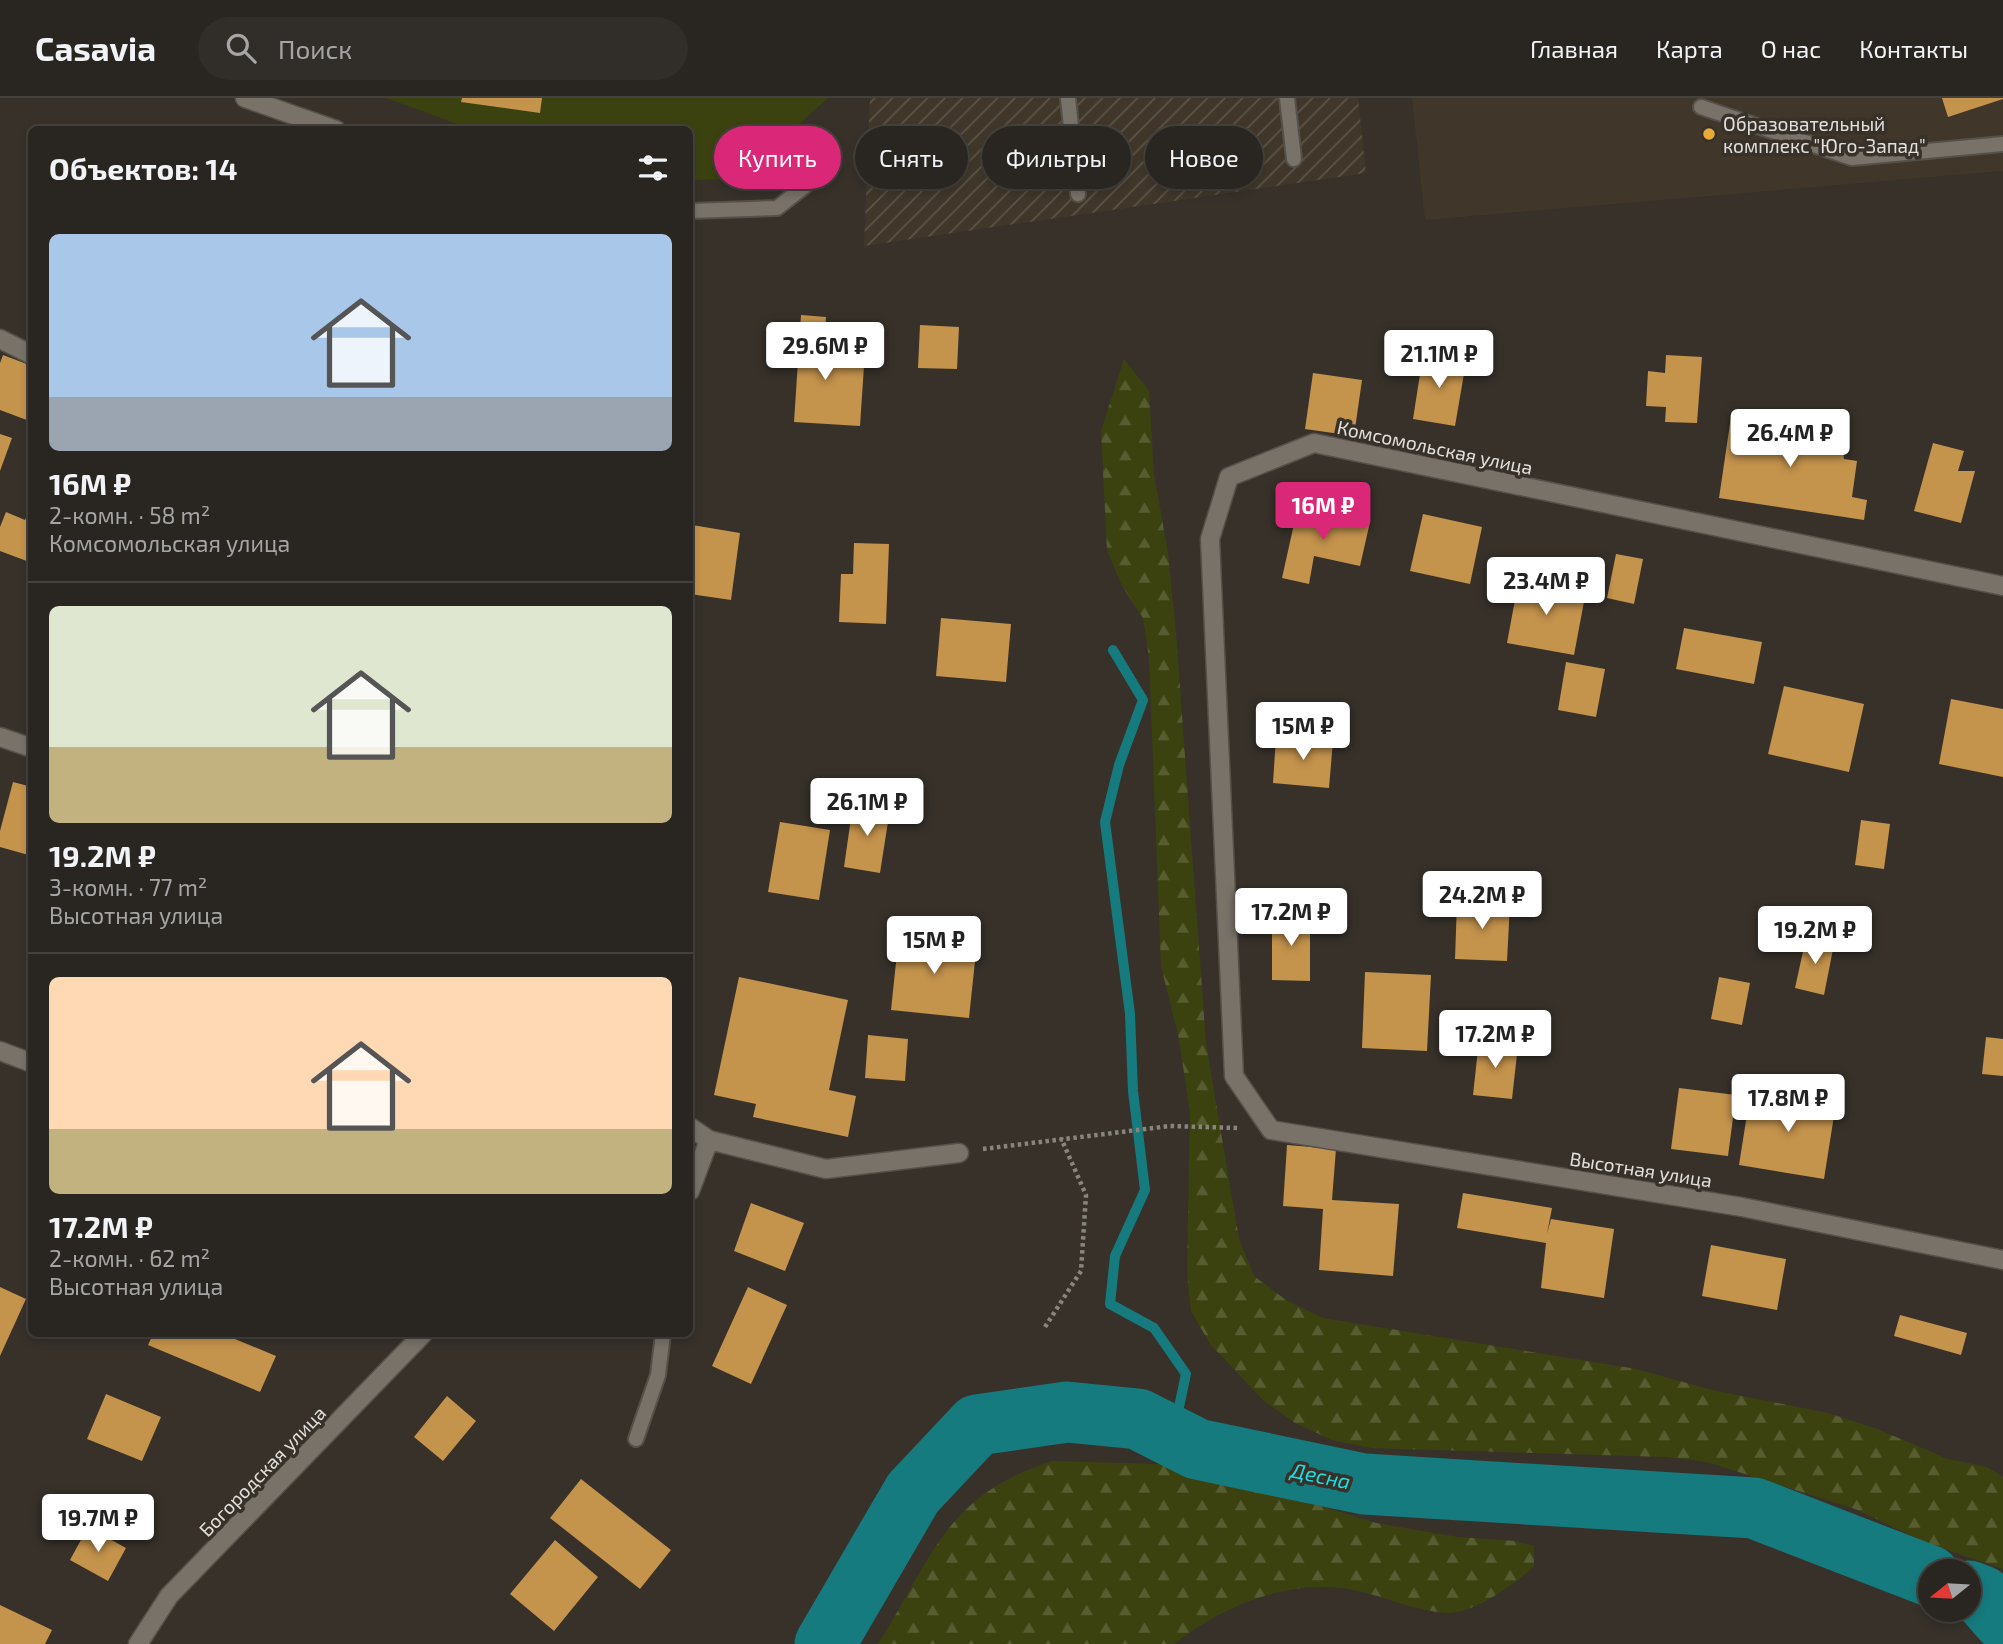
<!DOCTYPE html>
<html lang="ru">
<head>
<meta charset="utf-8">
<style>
  :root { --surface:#292520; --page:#312d29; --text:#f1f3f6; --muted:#a5a5a5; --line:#45423e; --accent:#db2777 }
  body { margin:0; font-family:"Exo 2",sans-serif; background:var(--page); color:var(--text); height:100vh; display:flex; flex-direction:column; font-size:26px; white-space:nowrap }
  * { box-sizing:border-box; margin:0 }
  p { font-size:23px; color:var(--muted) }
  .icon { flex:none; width:38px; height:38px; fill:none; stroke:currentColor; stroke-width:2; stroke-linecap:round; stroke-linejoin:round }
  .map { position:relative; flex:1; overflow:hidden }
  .details { position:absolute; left:28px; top:28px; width:665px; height:1211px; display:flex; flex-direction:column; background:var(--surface); border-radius:10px; box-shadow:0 4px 10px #0003,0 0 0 2px var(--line) }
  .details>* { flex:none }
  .top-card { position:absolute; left:714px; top:28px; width:665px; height:63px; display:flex; gap:14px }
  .needle { width:46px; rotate:252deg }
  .controls { position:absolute; left:1918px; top:1461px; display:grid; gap:14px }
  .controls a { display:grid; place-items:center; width:63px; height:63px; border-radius:50%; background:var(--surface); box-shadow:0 4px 10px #0003,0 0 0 2px var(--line); font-size:35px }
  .price { position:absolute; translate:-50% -60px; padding:0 16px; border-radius:7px; background:#fff; color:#222; font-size:23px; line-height:46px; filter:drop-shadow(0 2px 4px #0008) }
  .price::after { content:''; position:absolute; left:50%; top:42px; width:21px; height:16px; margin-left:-10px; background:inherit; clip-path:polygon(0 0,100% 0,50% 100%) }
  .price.current { background:var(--accent); color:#fff }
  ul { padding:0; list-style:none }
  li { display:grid; align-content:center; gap:14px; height:371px; padding:0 21px }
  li+li { border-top:2px solid var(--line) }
  li span { display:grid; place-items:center; height:217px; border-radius:10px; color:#555 }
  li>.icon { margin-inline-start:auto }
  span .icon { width:126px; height:126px; fill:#fffc; stroke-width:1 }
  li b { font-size:30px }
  h2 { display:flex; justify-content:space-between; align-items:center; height:84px; padding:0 21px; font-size:30px }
  .tag { padding:0 24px; border-radius:32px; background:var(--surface); box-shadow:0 4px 10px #0003,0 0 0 2px var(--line); font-size:24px; line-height:63px }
  .tag.current { background:var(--accent); color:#fff }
  header { display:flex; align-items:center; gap:42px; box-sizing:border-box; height:98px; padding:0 35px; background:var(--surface); border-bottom:2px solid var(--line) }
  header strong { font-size:33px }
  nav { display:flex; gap:38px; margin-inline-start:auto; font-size:24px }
  .search { width:490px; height:63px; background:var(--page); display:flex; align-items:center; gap:18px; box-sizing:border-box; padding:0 24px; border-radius:38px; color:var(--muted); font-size:26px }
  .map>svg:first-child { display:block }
</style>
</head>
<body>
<header>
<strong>Casavia</strong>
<div class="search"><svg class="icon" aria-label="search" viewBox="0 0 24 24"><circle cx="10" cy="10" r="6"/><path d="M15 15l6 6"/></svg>Поиск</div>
<nav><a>Главная</a><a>Карта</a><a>О нас</a><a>Контакты</a></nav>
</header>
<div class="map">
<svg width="2003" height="1546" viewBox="0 0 2003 1546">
  <defs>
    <pattern id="industrial-furrows" width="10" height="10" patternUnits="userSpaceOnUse" patternTransform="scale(1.75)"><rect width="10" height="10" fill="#40372a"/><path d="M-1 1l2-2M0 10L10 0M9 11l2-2" fill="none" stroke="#5b5448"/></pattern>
    <pattern id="forest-firs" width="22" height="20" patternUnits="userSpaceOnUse" patternTransform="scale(1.75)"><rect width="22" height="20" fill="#3b420f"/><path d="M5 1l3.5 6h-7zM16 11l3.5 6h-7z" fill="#575d31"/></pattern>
  </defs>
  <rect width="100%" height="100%" fill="#37312a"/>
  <!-- built -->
  <path fill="#40372a" d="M1412,0H2003V73L1425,122Z"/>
  <!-- industrial -->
  <path fill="url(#industrial-furrows)" d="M870,0H1358L1366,75L864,148Z"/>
  <!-- green -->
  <path fill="#3b420f" d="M386,0H828L738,81L690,82V32L471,31Z"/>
  <!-- forest -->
  <path fill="url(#forest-firs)" d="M1124,261L1149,293L1154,376L1168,455L1176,535L1206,945L1239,1141L1254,1178L1286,1202L1323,1220L1636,1271L1712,1292L1828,1315L1875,1330L1948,1361L1987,1369L2003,1379V1471L1927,1445L1855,1411L1707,1364L1666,1359L1371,1350L1332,1342L1295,1325L1263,1302L1210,1246L1191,1213L1187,1174L1190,1015L1179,941L1161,868L1149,559L1143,520L1122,488L1107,452L1101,333Z
    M1052,1363L1189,1367L1376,1425L1458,1439L1516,1443L1534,1448V1468C1516,1486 1472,1517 1446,1515C1405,1512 1368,1489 1326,1489C1270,1488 1217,1513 1174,1546H878C934,1458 944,1398 1052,1363Z"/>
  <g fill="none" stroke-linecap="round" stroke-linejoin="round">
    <!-- stream -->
    <path stroke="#167b7e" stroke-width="10" d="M1113,552L1143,602L1119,667L1105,724L1130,916L1133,993L1145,1092L1115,1158L1110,1206L1154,1230L1186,1276L1176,1323L1169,1337"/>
    <!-- river -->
    <path stroke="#167b7e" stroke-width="61" d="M1969,1493L1982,1498L2003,1522
      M825,1546L913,1395L977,1327L1067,1314L1138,1321L1197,1351L1364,1386L1754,1410L1930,1478"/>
  </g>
  <!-- building -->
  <path fill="#c4934c" d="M462,0H542L540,15L461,4Z
    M1942,0H2003V1L1948,19Z
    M801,217L826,219L823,265L864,268L860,328L794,324Z
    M920,227L959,229L957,271L918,270Z
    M3,257L32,268V324L0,312V265Z
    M1423,257L1466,264L1455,328L1413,321Z
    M1666,257L1702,259L1697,325L1665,324L1666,309L1646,308L1648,273L1665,275Z
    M1313,275L1362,282L1354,338L1305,331Z
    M1731,319L1841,336L1844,361L1857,363L1852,399L1867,402L1864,422L1719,400Z
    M0,336L12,340L0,373Z
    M1933,345L1964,353L1958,373H1975L1961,425L1914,413Z
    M32,406V465L0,453V429L6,414L25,422Z
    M1298,408L1370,424L1360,468L1314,458L1309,486L1282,480Z
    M1423,416L1482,429L1470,486L1410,473Z
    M692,427L740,435L731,502L690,496Z
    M854,445L889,446L886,526L839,524L841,476H853Z
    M1616,456L1643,461L1634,506L1607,500Z
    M1519,480L1586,493L1574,557L1507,545Z
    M941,520L1011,526L1006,584L936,578Z
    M1684,530L1762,544L1754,586L1676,571Z
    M1566,564L1605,571L1596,619L1558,612Z
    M1784,588L1864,606L1849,674L1768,656Z
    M1951,601L2003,611V679L1939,666Z
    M1276,639L1333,643L1329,690L1273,685Z
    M13,684L32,689V758L0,749V733Z
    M853,706L890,711L880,775L844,769Z
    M1861,722L1890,726L1884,771L1855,767Z
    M780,724L830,732L819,802L768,794Z
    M1457,804L1510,806L1507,863L1455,861Z
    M1272,816L1310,817V883L1272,882Z
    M899,836L977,844L969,920L891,912Z
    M1806,840L1834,846L1824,897L1795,890Z
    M1365,874L1431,877L1427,953L1362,950Z
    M739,879L848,902L829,992L856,998L848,1039L753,1019L756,1006L714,997Z
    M1719,879L1750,885L1742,927L1711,921Z
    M868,937L908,941L905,983L865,980Z
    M1986,939L2003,941V978L1982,976Z
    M1479,942L1518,947L1512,1001L1473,997Z
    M1679,990L1736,997L1728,1058L1671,1051Z
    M1751,991L1836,1005L1824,1081L1739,1067Z
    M1287,1047L1336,1051L1332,1102L1399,1106L1393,1178L1319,1172L1323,1111L1283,1108Z
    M1463,1095L1552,1110L1547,1136L1551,1121L1614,1131L1604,1200L1541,1190L1546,1145L1457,1130Z
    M751,1105L804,1125L785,1173L734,1153Z
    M1711,1147L1786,1161L1777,1212L1702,1198Z
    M0,1189L26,1201L0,1258Z
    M748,1189L787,1207L751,1286L712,1268Z
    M1900,1217L1967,1235L1961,1257L1894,1238Z
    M153,1236H223L276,1258L260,1294L148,1247Z
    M106,1296L161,1319L142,1363L87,1341Z
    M447,1298L476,1323L443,1363L414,1339Z
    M581,1381L671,1452L640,1491L550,1420Z
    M88,1429L126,1450L108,1483L70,1462Z
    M555,1442L598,1479L554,1533L510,1496Z
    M0,1507L52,1532L45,1546H0Z"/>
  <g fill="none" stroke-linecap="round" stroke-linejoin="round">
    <!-- lane casing -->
    <g stroke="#55504a" stroke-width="18">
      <path id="lane" d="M1068,0L1078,96
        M1287,0L1294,61
        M1701,9L1852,60L2003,46
        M690,113L777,110L833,66
        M636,1341L658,1277L663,1236"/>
    </g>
    <!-- street casing -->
    <g stroke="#55504a" stroke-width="21">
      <path id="street" d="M245,0L336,32
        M0,241L32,257
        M2003,488L1314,345L1229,379L1210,441L1234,978L1271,1032L1742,1109L2003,1162
        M0,639L32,650
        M0,953L32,965
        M690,1029L709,1042L690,1093
        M709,1042L826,1071L959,1055
        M138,1546L169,1498L423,1236"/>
    </g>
    <!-- path -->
    <path stroke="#88847e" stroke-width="4.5" stroke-dasharray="3.5 3.5" stroke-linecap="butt" d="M983,1051L1170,1028L1239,1030
      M1045,1229L1081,1173L1086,1097L1061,1040"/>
    <!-- lane -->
    <use href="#lane" stroke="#787269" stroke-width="14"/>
    <!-- street -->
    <use href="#street" stroke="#787269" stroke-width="18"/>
  </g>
  <!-- markers -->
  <circle fill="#eaaa39" stroke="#37312a" stroke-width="2.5" cx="1709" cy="36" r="7"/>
  <g text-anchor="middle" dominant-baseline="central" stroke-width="7" stroke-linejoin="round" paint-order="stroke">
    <!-- poi labels -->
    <g font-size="19" fill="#e2dfda" stroke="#37312a" text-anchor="start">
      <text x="1723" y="25">Образовательный<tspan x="1723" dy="22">комплекс "Юго-Запад"</tspan></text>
    </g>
    <!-- street labels -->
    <g font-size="19" fill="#e2dfda" stroke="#37312a">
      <text transform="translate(1435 349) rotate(12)">Комсомольская улица</text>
      <text transform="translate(1641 1071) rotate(9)">Высотная улица</text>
      <text transform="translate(262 1373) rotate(-46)">Богородская улица</text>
    </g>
    <!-- water labels -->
    <g font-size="21" font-style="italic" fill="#19dee3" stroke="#37312a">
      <text transform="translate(1321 1377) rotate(12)">Десна</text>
    </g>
  </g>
</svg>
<div class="controls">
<a><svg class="needle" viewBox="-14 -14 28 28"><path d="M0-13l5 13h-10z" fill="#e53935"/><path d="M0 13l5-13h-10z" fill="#a5a5a5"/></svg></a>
</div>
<b class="price" style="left:825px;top:284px">29.6M ₽</b>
<b class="price" style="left:1439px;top:292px">21.1M ₽</b>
<b class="price" style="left:1790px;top:371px">26.4M ₽</b>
<b class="price current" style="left:1323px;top:444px">16M ₽</b>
<b class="price" style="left:1546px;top:519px">23.4M ₽</b>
<b class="price" style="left:1303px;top:664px">15M ₽</b>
<b class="price" style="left:867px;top:740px">26.1M ₽</b>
<b class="price" style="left:1482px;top:833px">24.2M ₽</b>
<b class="price" style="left:1291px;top:850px">17.2M ₽</b>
<b class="price" style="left:1815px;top:868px">19.2M ₽</b>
<b class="price" style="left:934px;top:878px">15M ₽</b>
<b class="price" style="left:1495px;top:972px">17.2M ₽</b>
<b class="price" style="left:1788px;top:1036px">17.8M ₽</b>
<b class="price" style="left:98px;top:1456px">19.7M ₽</b>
<div class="top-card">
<a class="tag current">Купить</a>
<a class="tag">Снять</a>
<a class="tag">Фильтры</a>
<a class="tag">Новое</a>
</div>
<section class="details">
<h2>Объектов: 14<svg class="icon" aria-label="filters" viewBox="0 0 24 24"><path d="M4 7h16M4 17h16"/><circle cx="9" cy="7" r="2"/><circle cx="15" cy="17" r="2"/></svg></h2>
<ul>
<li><span style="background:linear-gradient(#a9c7e8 75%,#9aa5b1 0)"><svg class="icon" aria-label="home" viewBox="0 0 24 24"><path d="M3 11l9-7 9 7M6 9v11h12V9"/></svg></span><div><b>16M ₽</b><p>2-комн. · 58 m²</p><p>Комсомольская улица</p></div></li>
<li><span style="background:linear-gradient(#dfe7d0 65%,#c2b280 0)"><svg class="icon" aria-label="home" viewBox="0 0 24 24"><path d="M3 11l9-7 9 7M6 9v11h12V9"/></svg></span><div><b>19.2M ₽</b><p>3-комн. · 77 m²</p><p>Высотная улица</p></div></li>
<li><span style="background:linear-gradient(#ffd9b3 70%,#c2b280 0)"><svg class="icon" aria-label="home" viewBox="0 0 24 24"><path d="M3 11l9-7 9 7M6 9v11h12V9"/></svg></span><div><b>17.2M ₽</b><p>2-комн. · 62 m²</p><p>Высотная улица</p></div></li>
</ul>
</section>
</div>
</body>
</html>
